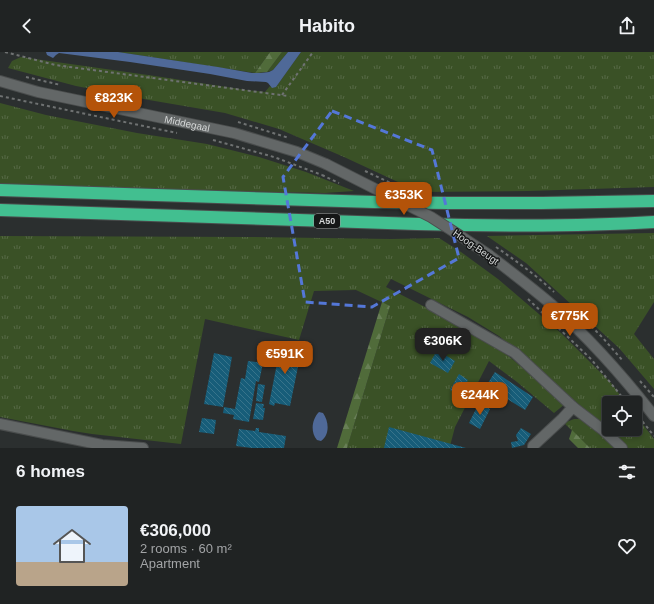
<!DOCTYPE html>
<html lang="en">
<head>
<meta charset="utf-8">
<style>
  :root { --surface:#202323; --page:#282b2b; --text:#f1f3f6; --muted:#a2a4a6; --line:#3d4041; --accent:#b45309 }
  body { margin:0; font-family:Arial,sans-serif; background:var(--page); color:var(--text); height:100vh; display:flex; flex-direction:column; font-size:15px; white-space:nowrap }
  * { box-sizing:border-box; margin:0 }
  p { font-size:13px; color:var(--muted) }
  .icon { flex:none; width:22px; height:22px; fill:none; stroke:currentColor; stroke-width:2; stroke-linecap:round; stroke-linejoin:round }
  .map { position:relative; height:396px; overflow:hidden }
  .sheet { display:flex; flex-direction:column; background:var(--surface); flex:1 }
  .sheet>* { flex:none }
  .tools { position:absolute; left:602px; top:344px; display:grid; gap:8px }
  .tools a { display:grid; place-items:center; width:40px; height:40px; border-radius:4px; background:var(--surface); box-shadow:0 2px 6px #0003,0 0 0 1px var(--line); font-size:20px }
  .price { position:absolute; translate:-50% -34px; padding:0 9px; border-radius:8px; background:var(--accent); color:#fff; font-size:13px; line-height:26px; filter:drop-shadow(0 1px 2px #0008) }
  .price::after { content:''; position:absolute; left:50%; top:24px; width:12px; height:9px; margin-left:-6px; background:inherit; clip-path:polygon(0 0,100% 0,50% 100%) }
  .price.selected { background:#222; color:#fff }
  ul { padding:0; list-style:none }
  li { display:flex; align-items:center; gap:12px; height:100px; padding:0 16px }
  li+li { border-top:1px solid var(--line) }
  li span { display:grid; place-items:center; flex:none; width:112px; height:80px; border-radius:4px; color:#555 }
  li>.icon { margin-inline-start:auto }
  span .icon { width:48px; height:48px; fill:#fffc; stroke-width:1 }
  li b { font-size:17px }
  h2 { display:flex; justify-content:space-between; align-items:center; height:48px; padding:0 16px; font-size:17px }
  header { display:flex; justify-content:space-between; align-items:center; height:52px; padding:0 16px; background:var(--surface); font-size:18px; font-weight:600 }
  .map>svg:first-child { display:block }
</style>
</head>
<body>
<header><svg class="icon" aria-label="back" viewBox="0 0 24 24"><path d="M15 5l-7 7 7 7"/></svg>Habito<svg class="icon" aria-label="share" viewBox="0 0 24 24"><path d="M12 15V3M7 8l5-5 5 5M5 13v7h14v-7"/></svg></header>
<div class="map">
<svg width="654" height="396" viewBox="0 0 654 396">
  <defs>
    <pattern id="grass-tufts" width="24" height="20" patternUnits="userSpaceOnUse"><rect width="24" height="20" fill="#3a5126"/><path d="M3 7l-1-3M5 7V3M7 7l1-3M15 17l-1-3M17 17v-4M19 17l1-3" fill="none" stroke="#566945"/></pattern>
    <pattern id="forest-firs" width="22" height="20" patternUnits="userSpaceOnUse"><rect width="22" height="20" fill="#506b3a"/><path d="M5 1l3.5 6h-7zM16 11l3.5 6h-7z" fill="#687f56"/></pattern>
    <pattern id="building-back-hatch" width="6" height="6" patternUnits="userSpaceOnUse"><rect width="6" height="6" fill="#175d79"/><path d="M-1 5l2 2M0 0l6 6M5-1l2 2" fill="none" stroke="#38748b"/></pattern>
  </defs>
  <rect width="100%" height="100%" fill="#2b2f2f"/>
  <!-- grass -->
  <path fill="url(#grass-tufts)" d="M118,0H270L255,21Z
    M282,0H288L273,18L267,20Z
    M301,0H654V135L528,139L416,140L398,130L344,105L279,77L225,61L149,48L76,34L8,16L12,9L21,5L155,24L246,38L265,40L270,34L271,35H276Z
    M0,51L46,63L137,81L207,92L259,105L306,120L354,139L325,141L0,134Z
    M654,181V250L634,282L654,307V337L619,296L526,211L487,184Z
    M0,184L249,185L391,187L439,186L461,200L498,227L561,281L611,331L626,351H609V377H635V362L654,387V396H628L548,325L499,284L468,265L391,227L386,235L470,278L496,294L539,329L565,352L554,361L517,330L489,309L455,375L450,394L457,396H347L390,254L356,238L314,239L299,288L205,267L181,392L92,382L73,379L0,365Z
    M574,367H583L615,396H590L564,371Z"/>
  <!-- forest -->
  <path fill="url(#forest-firs)" d="M270,0H282L267,20L255,21Z
    M382,250L390,254L347,396H337Z
    M572,378L590,396H578L569,387Z"/>
  <!-- water -->
  <path fill="#4f6998" d="M46,0H118L218,15L252,21H261L269,20L273,18L288,0H301L276,35L272,36L268,31L266,30L247,29L210,22L130,10L59,1L56,3L53,6L47,3Z
    M319,360L323,361C329,369 330,383 321,389L317,388C310,380 312,367 319,360Z"/>
  <!-- building -->
  <path fill="url(#building-back-hatch)" d="M281,291L302,295L290,354L275,351L274,354L269,352Z
    M436,300L444,305L445,303L455,309L448,321L430,311Z
    M214,301L232,305L223,355L204,352Z
    M248,309L263,311L259,330L256,329L249,370L233,367L234,363L223,361L224,355L235,357L241,326L245,327Z
    M495,320L533,345L525,358L486,334Z
    M459,322L468,328L460,343L450,338Z
    M258,332L265,333L262,350L256,349Z
    M256,351L264,352L263,356H265L263,368L253,367Z
    M479,351L490,357L480,377L469,371Z
    M202,366L216,368L214,382L199,380Z
    M389,375L466,396H384Z
    M256,376H259V380L286,384L284,396H252L236,394L239,377L255,379Z
    M521,376L531,382L524,393L512,396L511,390L518,389L516,383Z"/>
  <g fill="none" stroke-linecap="round" stroke-linejoin="round">
    <!-- minor casing -->
    <g stroke="#4a4d4d" stroke-width="12">
      <g id="minor">
        <path id="s1" d="M0,29L38,40L234,81L297,100L326,112"/>
        <path d="M489,203C510,219 531,235 551,252C589,286 623,324 654,364"/>
        <path d="M431,253L515,301L573,355"/>
        <path d="M0,372L102,393L143,396"/>
        <path d="M533,396V394L562,367L573,355L603,378L622,396"/>
      </g>
    </g>
    <!-- highway casing -->
    <g stroke="#4a4d4d" stroke-width="14">
      <path id="highway" d="M0,138L374,150L447,151H542L654,149
        M0,158L417,172C496,174 575,175 654,170"/>
    </g>
    <!-- path -->
    <path stroke="#6f7272" stroke-width="2" stroke-dasharray="3 3" stroke-linecap="butt" d="M5,0L55,13L288,44
      M26,25L61,33
      M282,43L313,0
      M0,44L177,81
      M238,70L289,86
      M213,88L274,105L322,123
      M496,195C516,209 536,223 554,240
      M528,247L591,307L627,351
      M587,270L603,286L623,309
      M640,329L654,345
      M635,360L654,384"/>
    <!-- minor -->
    <use href="#minor" stroke="#636767" stroke-width="10"/>
    <!-- highway -->
    <use href="#highway" stroke="#42bf90" stroke-width="12"/>
    <!-- minor-bridge casing -->
    <g stroke="#4a4d4d" stroke-width="12" stroke-linecap="butt">
      <path id="minor-bridge" d="M326,112L431,165L462,185L489,203"/>
    </g>
    <!-- path-bridge -->
    <path stroke="#6f7272" stroke-width="2" stroke-dasharray="3 3" stroke-linecap="butt" d="M365,119L406,138L430,152
      M322,123L339,131"/>
    <!-- minor-bridge -->
    <use href="#minor-bridge" stroke="#636767" stroke-width="10"/>
  </g>
  <!-- marked area -->
  <path fill="none" stroke="#5477d8" stroke-width="3" stroke-dasharray="8 5" stroke-linejoin="round" d="M332,59L432,98L459,206L372,255L305,250L283,125Z"/>
  <g text-anchor="middle" dominant-baseline="central" stroke-width="3" stroke-linejoin="round" paint-order="stroke">
    <!-- shield labels -->
    <rect fill="#151717" stroke="#9b9d9d" stroke-width="1" x="314" y="162" width="26" height="14" rx="3"/>
    <g font-size="9" font-weight="bold" fill="#d4d7d7">
      <text x="327" y="169">A50</text>
    </g>
    <!-- street labels -->
    <g font-size="10" fill="#d4d7d7" stroke="#151717">
      <text stroke="none"><textPath href="#s1" startOffset="192">Middegaal</textPath></text>
      <text transform="translate(476 195) rotate(35)">Hoog-Beugt</text>
    </g>
  </g>
</svg>
<div class="tools">
<a><svg class="icon" aria-label="locate" viewBox="0 0 24 24"><circle cx="12" cy="12" r="6"/><path d="M12 2v4M12 18v4M2 12h4M18 12h4"/></svg></a>
</div>
<b class="price" style="left:114px;top:67px">€823K</b>
<b class="price" style="left:404px;top:164px">€353K</b>
<b class="price" style="left:570px;top:285px">€775K</b>
<b class="price selected" style="left:443px;top:310px">€306K</b>
<b class="price" style="left:285px;top:323px">€591K</b>
<b class="price" style="left:480px;top:364px">€244K</b>
</div>
<section class="sheet">
<h2>6 homes<svg class="icon" aria-label="filters" viewBox="0 0 24 24"><path d="M4 7h16M4 17h16"/><circle cx="9" cy="7" r="2"/><circle cx="15" cy="17" r="2"/></svg></h2>
<ul>
<li><span style="background:linear-gradient(#a9c7e8 70%,#b9a48a 0)"><svg class="icon" aria-label="home" viewBox="0 0 24 24"><path d="M3 11l9-7 9 7M6 9v11h12V9"/></svg></span><div><b>€306,000</b><p>2 rooms · 60 m²</p><p>Apartment</p></div><svg class="icon" aria-label="heart" viewBox="0 0 24 24"><path d="M12 20l-8-8c-3-5 5-10 8-4 3-6 11-1 8 4z"/></svg></li>
</ul>
</section>
</body>
</html>
